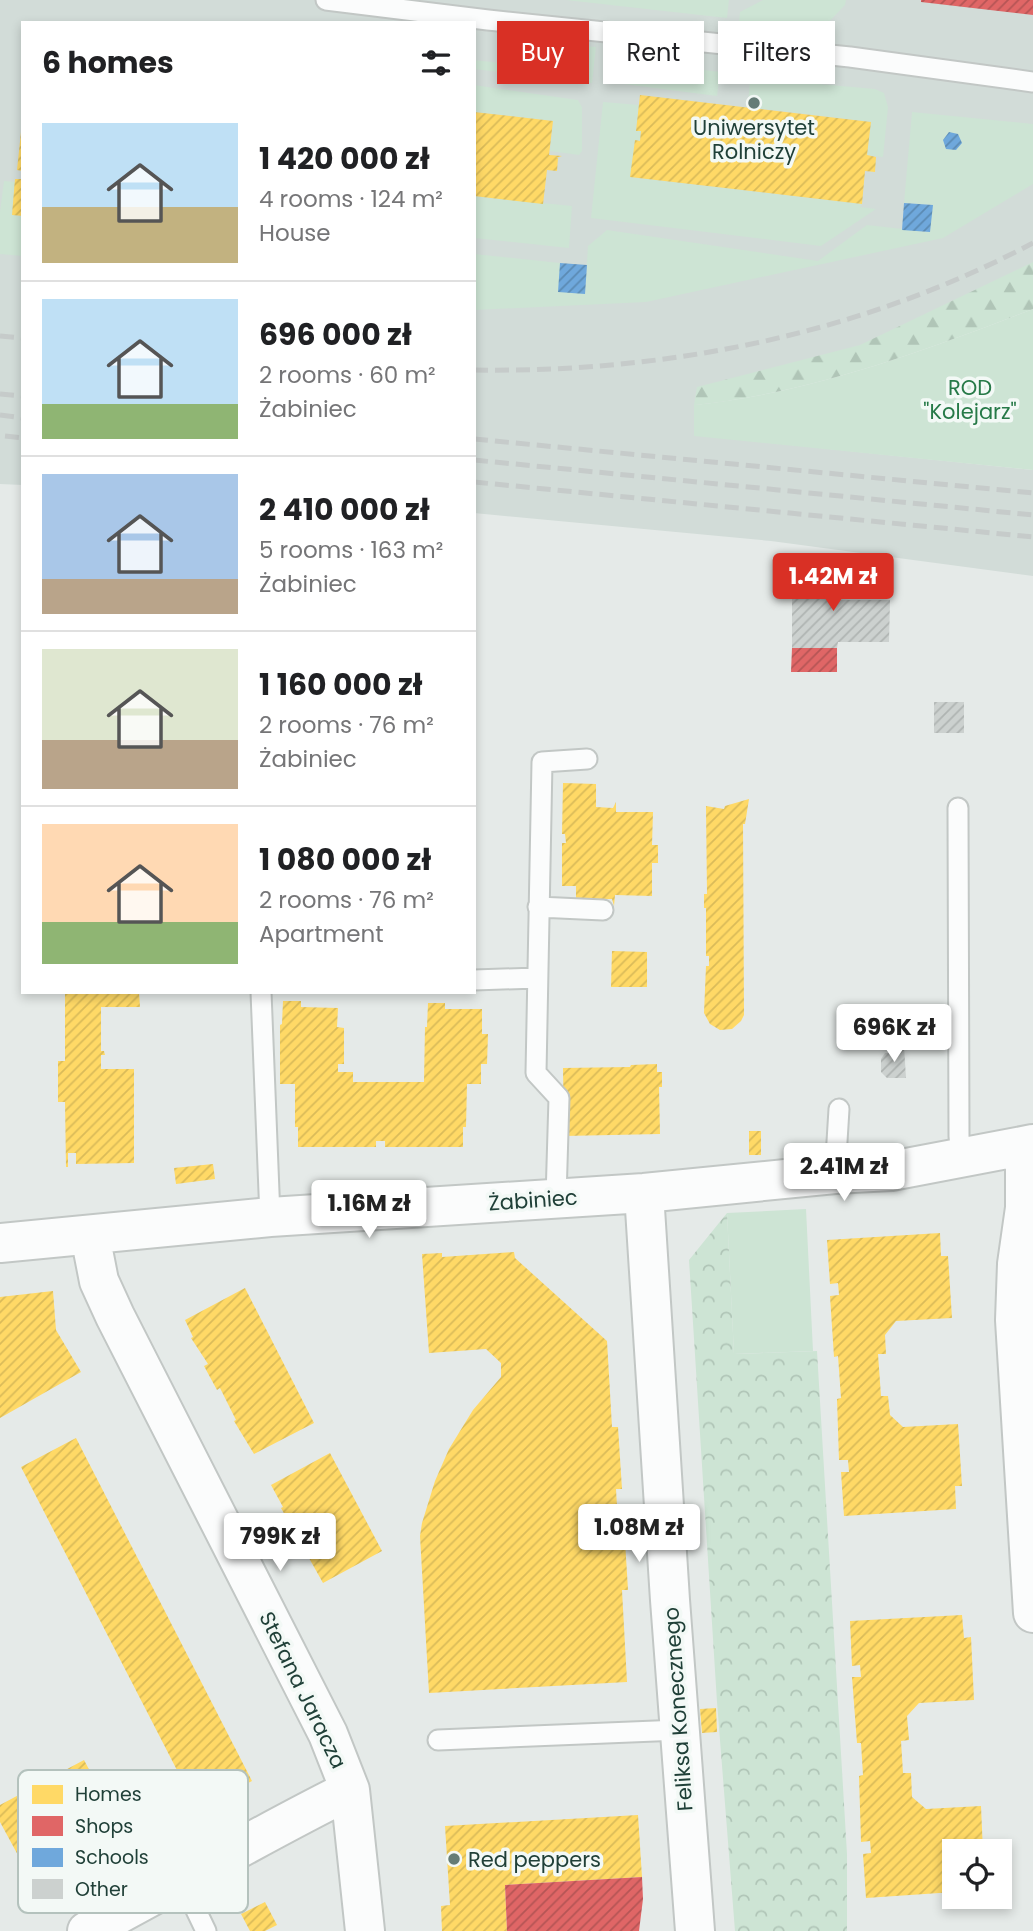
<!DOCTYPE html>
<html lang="en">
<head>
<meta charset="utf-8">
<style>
  :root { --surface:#fff; --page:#f2f2f2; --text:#202124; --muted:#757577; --line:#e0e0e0; --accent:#d93025 }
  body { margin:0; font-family:Poppins,sans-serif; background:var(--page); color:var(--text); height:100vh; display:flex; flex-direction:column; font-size:26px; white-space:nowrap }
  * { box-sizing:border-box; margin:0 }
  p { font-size:23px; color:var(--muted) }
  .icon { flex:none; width:38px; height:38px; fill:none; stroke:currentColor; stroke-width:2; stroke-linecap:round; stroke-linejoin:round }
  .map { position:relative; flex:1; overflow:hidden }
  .drawer { position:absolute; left:21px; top:21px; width:455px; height:973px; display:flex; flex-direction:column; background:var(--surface); border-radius:0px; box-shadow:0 4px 10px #0003 }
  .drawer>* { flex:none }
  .top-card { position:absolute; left:497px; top:21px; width:430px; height:63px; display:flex; gap:14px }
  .buttons { position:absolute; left:942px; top:1839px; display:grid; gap:14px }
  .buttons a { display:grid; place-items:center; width:70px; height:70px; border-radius:0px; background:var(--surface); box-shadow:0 4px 10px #0003; font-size:35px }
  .price { position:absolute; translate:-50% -60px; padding:0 16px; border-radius:7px; background:#fff; color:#222; font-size:23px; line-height:46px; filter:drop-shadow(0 2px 4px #0008) }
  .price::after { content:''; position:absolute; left:50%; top:42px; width:21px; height:16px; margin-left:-10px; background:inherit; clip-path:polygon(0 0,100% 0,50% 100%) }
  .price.current { background:var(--accent); color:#fff }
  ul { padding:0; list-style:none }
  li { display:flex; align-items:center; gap:21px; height:175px; padding:0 21px }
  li+li { border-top:2px solid var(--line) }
  li span { display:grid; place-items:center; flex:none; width:196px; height:140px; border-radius:0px; color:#555 }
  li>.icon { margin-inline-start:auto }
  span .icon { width:84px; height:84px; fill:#fffc; stroke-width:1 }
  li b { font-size:30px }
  h2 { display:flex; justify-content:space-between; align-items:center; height:84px; padding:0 21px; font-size:30px }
  .tag { padding:0 24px; border-radius:0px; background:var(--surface); box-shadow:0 4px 10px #0003; font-size:24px; line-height:63px }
  .tag.current { background:var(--accent); color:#fff }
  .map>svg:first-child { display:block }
</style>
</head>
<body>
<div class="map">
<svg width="1033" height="1931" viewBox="0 0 1033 1931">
  <defs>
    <pattern id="forest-firs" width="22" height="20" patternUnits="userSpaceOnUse" patternTransform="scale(1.75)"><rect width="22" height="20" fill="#cde4d4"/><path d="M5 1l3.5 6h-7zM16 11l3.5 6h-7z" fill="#b0c5b7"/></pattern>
    <pattern id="park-crowns" width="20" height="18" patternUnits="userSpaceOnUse" patternTransform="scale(1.75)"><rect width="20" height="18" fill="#cde4d4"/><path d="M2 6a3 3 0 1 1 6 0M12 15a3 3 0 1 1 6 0" fill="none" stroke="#b0c5b7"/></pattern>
    <pattern id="homes-hatch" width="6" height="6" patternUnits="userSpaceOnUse" patternTransform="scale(1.75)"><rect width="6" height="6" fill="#ffd966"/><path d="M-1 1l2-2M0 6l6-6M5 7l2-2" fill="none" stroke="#dabb59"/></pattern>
    <pattern id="shops-hatch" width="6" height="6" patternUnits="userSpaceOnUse" patternTransform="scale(1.75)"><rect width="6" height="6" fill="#e06666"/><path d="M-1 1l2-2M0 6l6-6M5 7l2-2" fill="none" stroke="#b55555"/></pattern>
    <pattern id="schools-hatch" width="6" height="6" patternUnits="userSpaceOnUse" patternTransform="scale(1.75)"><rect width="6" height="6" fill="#6fa8dc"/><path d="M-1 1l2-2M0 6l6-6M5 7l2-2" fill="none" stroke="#5b8ab3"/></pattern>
    <pattern id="building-hatch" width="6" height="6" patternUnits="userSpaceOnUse" patternTransform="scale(1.75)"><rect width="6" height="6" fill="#ccd1cf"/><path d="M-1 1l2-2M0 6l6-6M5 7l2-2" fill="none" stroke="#afb4b2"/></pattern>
  </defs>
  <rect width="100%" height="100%" fill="#e5eae8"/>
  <!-- built -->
  <path fill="#d2dcd8" d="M0,0H1033V309L727,401L694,405V435L1033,470V576L771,541L474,513V23H23V485L0,484Z"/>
  <!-- green -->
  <path fill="#cde4d4" d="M566,0H729L727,18Z
    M763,0H846L845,5L820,31L739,21L740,12Z
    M567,44L596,47L592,83L474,69V60L564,70Z
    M611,58L720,72L717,96L608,82Z
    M750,78L875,89L884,93L888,107L883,157L867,155L871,122L748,107Z
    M474,85L578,100L582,107V151L579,155L550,151L553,121L474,112Z
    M603,102L639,105L636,130L641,131L640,141H635L631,177L862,204L860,207L876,209L821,246L591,218Z
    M912,112L1033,124V184L943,238L646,302L474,310V254L560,263L585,294L588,246L607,230L818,261L867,225L930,232L932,205L904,203Z
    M4,181L15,182L12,215L23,216V256L0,254V212Z
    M474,196L572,206L569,248L474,238Z
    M1033,309V470L694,436V405C811,393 924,351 1033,309Z
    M806,1209L813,1351L734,1354L727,1213Z"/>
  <!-- forest -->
  <path fill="url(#forest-firs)" d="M1033,262V309C924,351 811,393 694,405L697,387L860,345Z"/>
  <!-- park -->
  <path fill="url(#park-crowns)" d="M727,1213L734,1354L817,1351L847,1854V1931H735L717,1702L689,1260Z"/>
  <!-- homes -->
  <path fill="url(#homes-hatch)" d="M640,95L871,122L867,155L876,157L875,172L865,171L862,204L630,177L635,140L640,141L641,131H636Z
    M474,112L553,121L549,155L562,156L556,158H558L557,171L547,170L543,204L474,196Z
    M21,132H23V171L17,170Z
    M15,179H23V216L12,215Z
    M563,783L596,784V807L613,808L616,802V812H653L652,845H658V863H652V896L615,895L614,906L612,899H576V886H562V843H566L565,834H562Z
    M749,799L745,824H743L744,1015L741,1021L732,1029L720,1030L710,1024L704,1013L706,966H709V956H706V908H704V894H707L706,806L724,809L725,806Z
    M612,951L647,952V987H611Z
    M65,992H139L140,1007H101V1051H104L105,1055H101V1069H134V1163L76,1164V1153H68V1167H66L65,1102H58V1061H65Z
    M283,1001H301V1007L338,1008L337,1027L344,1028V1064H338V1072H353V1082H424L425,1027H427L428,1003H445V1009H482V1034H488L487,1064H481V1084H467L466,1127H463V1147H385V1141H376V1147H298V1127H295V1084H280V1025L282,1024Z
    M657,1064V1072H662V1087H659L660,1134L564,1136L563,1068L630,1067L631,1065Z
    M749,1131H761V1155H749Z
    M213,1164L215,1179L176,1184L174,1168Z
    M940,1233L941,1256H948L952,1318L896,1321L885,1335L886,1354H878L881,1396H888L890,1415L903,1427L958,1424L962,1486H955L956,1509L844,1516L841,1472H849L848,1460H839L837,1399L841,1398L838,1356L834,1357L830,1296L839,1295L838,1283L830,1284L827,1240Z
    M514,1252L515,1258L607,1341L612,1427H618L622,1489H616L618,1524H624L628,1590H622L627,1682L429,1693L420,1536L422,1523L435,1481L449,1449L473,1410L501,1377V1363L486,1349L429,1353L422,1254L442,1253V1257Z
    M245,1288L314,1423L254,1454L234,1421L236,1420L220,1388L217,1390L204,1366L208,1364L191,1338L193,1337L185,1320Z
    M53,1291L56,1330L81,1372L0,1418V1297Z
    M76,1438L252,1781L197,1809L21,1467Z
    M330,1453L382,1551L323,1583L281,1508L283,1507L271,1485Z
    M962,1615L964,1638L971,1637L974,1700L919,1703L907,1716L909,1740L901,1741L903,1773H911L912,1797L926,1809L981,1806L983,1852H954V1892L866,1898L863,1854L871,1853L870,1841L861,1842L859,1776L863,1775L861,1743H857L852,1677H861L860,1665L852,1666L850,1621Z
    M716,1708L717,1732L702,1733L700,1709Z
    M84,1760L132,1850L83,1876L48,1858L26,1870L0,1822V1805Z
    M638,1815L642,1877L505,1885L507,1931H442L441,1906L450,1905L445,1826Z
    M265,1902L277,1925L265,1931H250L241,1914Z"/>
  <!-- shops -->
  <path fill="url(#shops-hatch)" d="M921,0H1033V15L921,2Z
    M792,648H837V672H791Z
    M642,1877L643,1899L639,1931H507L505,1885Z"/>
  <!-- schools -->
  <path fill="url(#schools-hatch)" d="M949,132L958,134L962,143L956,150L946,149L943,140Z
    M904,203L933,205L930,232L902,230Z
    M560,263L587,265L585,294L558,292Z"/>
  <!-- building -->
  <path fill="url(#building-hatch)" d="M792,567H837L838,600H890L889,642H838L837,648H792Z
    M934,702H964V733H934Z
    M893,1046H904L906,1078H887L881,1072V1059L885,1053H892Z"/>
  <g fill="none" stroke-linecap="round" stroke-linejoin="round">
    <!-- service casing -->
    <g stroke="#c2c7c5" stroke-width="23">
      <path id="service" d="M326,0L488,20L850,57L1033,82
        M958,808L959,1136L961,1159
        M538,907L603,910
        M474,980L537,978
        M261,992L270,1217
        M835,1174L839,1109
        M556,1198L559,1098L536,1073L542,762L587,759
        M438,1740L680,1730
        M182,1881L206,1931"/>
    </g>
    <!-- minor casing -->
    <g stroke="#c2c7c5" stroke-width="42">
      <path id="minor" d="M1021,1147L1025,1168V1208L1017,1264L1015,1320L1033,1613
        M644,1193L670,1600L695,1931
        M90,1235L99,1281L115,1316L328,1734L350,1790L365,1931
        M0,1243L270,1217L644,1193L835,1174L891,1171L1033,1144
        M87,1931C175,1885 261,1834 350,1790"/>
    </g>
    <!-- service -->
    <use href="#service" stroke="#fbfcfc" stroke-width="19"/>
    <!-- minor -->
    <use href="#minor" stroke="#fbfcfc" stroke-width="38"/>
    <!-- rail -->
    <path stroke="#c6cbca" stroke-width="5" stroke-dasharray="14 7" stroke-linecap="butt" d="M0,336L23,338
      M474,370C668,373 861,334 1033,243
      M0,394L23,396
      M0,415L23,418
      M5,436L23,438
      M474,439L1033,493
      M474,460L1033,515
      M474,482L1033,537"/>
  </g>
  <!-- markers -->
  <g fill="#657c76" stroke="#f3f9f6" stroke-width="2.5">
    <circle cx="754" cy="103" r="7"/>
    <circle cx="454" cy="1859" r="7"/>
  </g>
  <g text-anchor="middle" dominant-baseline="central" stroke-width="7" stroke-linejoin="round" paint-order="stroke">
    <!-- poi labels -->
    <g font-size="21" fill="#204038" stroke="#f3f9f6">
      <text x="754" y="127">Uniwersytet<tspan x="754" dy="24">Rolniczy</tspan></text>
      <text x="468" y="1859" text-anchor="start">Red peppers</text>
    </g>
    <!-- park labels -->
    <g font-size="21" fill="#277a48" stroke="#f3f9f6">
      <text x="970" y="387">ROD<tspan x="970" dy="24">"Kolejarz"</tspan></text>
    </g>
    <!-- street labels -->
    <g font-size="21" fill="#204038" stroke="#f3f9f6">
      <text transform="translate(533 1200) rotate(-4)">Żabiniec</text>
      <text transform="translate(303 1690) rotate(64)">Stefana Jaracza</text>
      <text transform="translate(678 1709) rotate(-94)">Feliksa Konecznego</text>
    </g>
  </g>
  <!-- legend -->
  <rect x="18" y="1770" width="230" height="143" rx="10" fill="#f3f9f6" stroke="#b4c2bd" stroke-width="2"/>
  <rect x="32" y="1785" width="31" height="19" fill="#ffd966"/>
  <rect x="32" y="1816" width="31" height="20" fill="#e06666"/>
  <rect x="32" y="1848" width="31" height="19" fill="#6fa8dc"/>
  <rect x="32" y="1879" width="31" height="20" fill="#ccd1cf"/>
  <g font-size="19" fill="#204038">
    <text x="75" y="1801">Homes</text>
    <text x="75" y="1833">Shops</text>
    <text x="75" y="1864">Schools</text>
    <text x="75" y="1896">Other</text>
  </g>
</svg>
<div class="buttons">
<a><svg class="icon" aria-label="locate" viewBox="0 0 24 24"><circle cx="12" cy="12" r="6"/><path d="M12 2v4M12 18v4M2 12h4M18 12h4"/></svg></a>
</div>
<b class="price current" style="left:833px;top:613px">1.42M zł</b>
<b class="price" style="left:894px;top:1064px">696K zł</b>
<b class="price" style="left:844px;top:1203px">2.41M zł</b>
<b class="price" style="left:369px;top:1240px">1.16M zł</b>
<b class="price" style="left:639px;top:1564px">1.08M zł</b>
<b class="price" style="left:280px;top:1573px">799K zł</b>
<div class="top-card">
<a class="tag current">Buy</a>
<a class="tag">Rent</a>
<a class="tag">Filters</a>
</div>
<section class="drawer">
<h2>6 homes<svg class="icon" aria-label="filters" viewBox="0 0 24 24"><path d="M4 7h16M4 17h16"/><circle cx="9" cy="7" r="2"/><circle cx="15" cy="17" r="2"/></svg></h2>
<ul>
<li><span style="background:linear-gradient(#bfe0f5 60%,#c2b280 0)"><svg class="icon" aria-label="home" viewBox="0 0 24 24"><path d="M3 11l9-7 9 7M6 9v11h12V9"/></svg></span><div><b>1 420 000 zł</b><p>4 rooms · 124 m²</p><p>House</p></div></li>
<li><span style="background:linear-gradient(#bfe0f5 75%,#8fb573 0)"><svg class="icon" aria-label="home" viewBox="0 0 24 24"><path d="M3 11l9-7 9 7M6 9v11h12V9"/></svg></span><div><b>696 000 zł</b><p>2 rooms · 60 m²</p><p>Żabiniec</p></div></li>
<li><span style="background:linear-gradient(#a9c7e8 75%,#b9a48a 0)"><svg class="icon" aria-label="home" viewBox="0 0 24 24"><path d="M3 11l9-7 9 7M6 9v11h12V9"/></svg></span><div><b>2 410 000 zł</b><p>5 rooms · 163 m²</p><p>Żabiniec</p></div></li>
<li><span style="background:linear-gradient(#dfe7d0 65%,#b9a48a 0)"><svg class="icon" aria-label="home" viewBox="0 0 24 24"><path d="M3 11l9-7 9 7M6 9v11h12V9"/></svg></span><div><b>1 160 000 zł</b><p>2 rooms · 76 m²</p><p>Żabiniec</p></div></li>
<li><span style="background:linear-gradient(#ffd9b3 70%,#8fb573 0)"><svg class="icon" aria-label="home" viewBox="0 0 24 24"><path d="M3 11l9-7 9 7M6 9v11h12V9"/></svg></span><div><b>1 080 000 zł</b><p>2 rooms · 76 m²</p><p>Apartment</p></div></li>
</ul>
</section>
</div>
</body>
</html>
